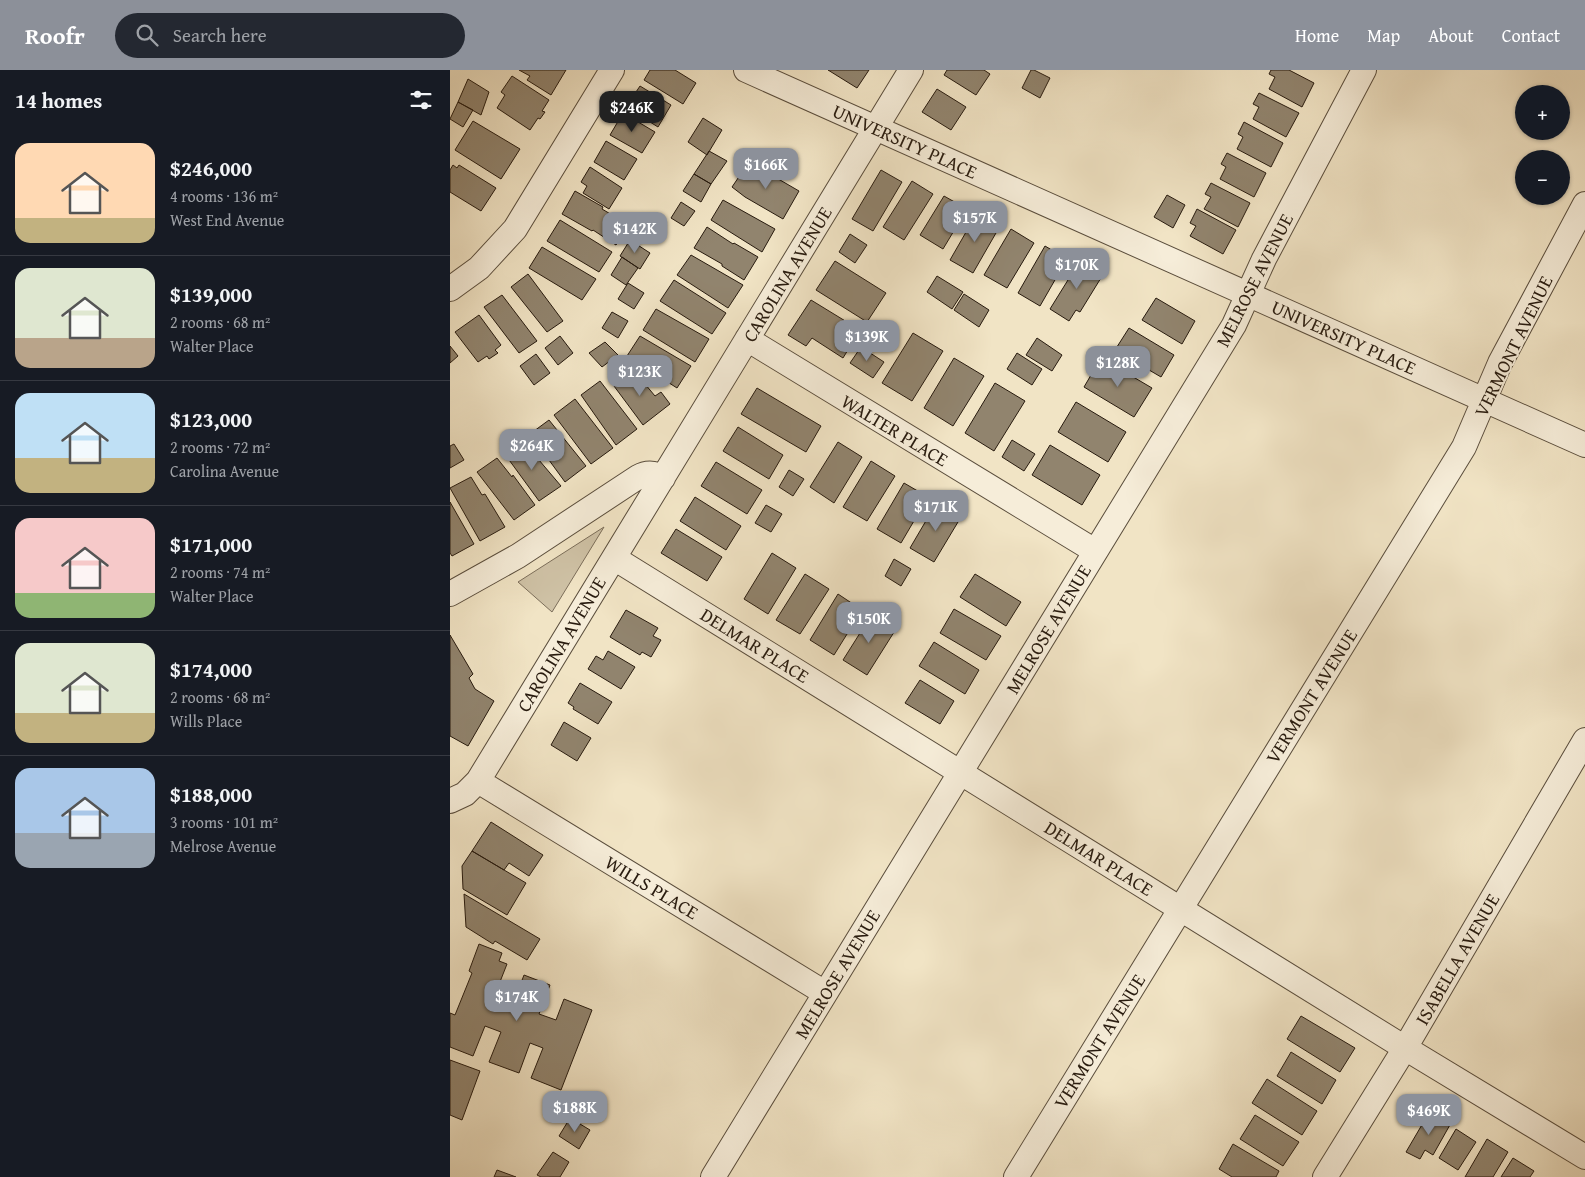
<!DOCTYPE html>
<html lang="en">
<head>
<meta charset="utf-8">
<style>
  :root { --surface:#171b24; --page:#242831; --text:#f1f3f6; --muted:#9ea1a6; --line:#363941; --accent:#8c9099 }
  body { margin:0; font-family:"Gentium Book Plus",serif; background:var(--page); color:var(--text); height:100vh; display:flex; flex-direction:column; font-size:19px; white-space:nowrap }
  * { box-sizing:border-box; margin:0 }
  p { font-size:16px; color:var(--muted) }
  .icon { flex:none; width:28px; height:28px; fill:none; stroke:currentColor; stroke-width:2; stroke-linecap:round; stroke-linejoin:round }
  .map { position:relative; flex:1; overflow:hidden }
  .sheet { display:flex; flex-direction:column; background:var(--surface); width:450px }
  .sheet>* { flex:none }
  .controls { position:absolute; left:1065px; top:15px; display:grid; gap:10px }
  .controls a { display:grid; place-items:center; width:55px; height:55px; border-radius:50%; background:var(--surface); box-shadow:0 1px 4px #0004; font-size:25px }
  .price { position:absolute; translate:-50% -42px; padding:0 11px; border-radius:10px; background:var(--accent); color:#fff; font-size:16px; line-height:32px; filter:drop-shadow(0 1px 2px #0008) }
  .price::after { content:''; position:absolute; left:50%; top:30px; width:15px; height:11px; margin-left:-8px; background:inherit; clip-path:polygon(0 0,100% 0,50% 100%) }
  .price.current { background:#222; color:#fff }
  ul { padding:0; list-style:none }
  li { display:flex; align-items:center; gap:15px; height:125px; padding:0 15px }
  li+li { border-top:1px solid var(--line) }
  li span { display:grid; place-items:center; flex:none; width:140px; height:100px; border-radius:15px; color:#555 }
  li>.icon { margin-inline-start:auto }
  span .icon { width:60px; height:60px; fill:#fffc; stroke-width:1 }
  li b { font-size:21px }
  h2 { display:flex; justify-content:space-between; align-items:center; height:60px; padding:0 15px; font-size:21px }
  header { display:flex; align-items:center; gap:30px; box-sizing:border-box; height:70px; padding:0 25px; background:var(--accent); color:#fff }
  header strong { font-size:24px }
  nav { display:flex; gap:28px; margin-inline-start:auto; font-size:18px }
  .search { width:350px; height:45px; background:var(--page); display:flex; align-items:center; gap:12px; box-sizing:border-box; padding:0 18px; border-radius:28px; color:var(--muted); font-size:19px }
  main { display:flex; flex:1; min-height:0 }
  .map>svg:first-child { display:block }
</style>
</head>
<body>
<header>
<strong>Roofr</strong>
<div class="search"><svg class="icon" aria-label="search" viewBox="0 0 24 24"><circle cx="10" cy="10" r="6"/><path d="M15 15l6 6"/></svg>Search here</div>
<nav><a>Home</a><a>Map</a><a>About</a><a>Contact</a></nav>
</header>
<main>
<section class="sheet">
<h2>14 homes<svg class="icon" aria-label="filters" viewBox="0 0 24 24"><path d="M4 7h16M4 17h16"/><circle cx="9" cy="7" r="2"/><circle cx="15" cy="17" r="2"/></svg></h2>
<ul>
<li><span style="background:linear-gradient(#ffd9b3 75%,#c2b280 0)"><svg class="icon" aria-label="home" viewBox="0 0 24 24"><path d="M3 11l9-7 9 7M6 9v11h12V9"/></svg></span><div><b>$246,000</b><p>4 rooms · 136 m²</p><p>West End Avenue</p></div></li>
<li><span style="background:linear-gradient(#dfe7d0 70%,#b9a48a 0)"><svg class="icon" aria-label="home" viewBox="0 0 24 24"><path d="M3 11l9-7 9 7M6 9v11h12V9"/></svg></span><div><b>$139,000</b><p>2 rooms · 68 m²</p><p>Walter Place</p></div></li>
<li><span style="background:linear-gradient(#bfe0f5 65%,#c2b280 0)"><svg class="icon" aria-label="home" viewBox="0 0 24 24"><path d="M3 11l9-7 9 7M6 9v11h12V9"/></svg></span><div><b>$123,000</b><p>2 rooms · 72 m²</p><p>Carolina Avenue</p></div></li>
<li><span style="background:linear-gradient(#f6c9c9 75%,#8fb573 0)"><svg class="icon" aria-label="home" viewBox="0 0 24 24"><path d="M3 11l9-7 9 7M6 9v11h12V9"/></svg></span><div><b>$171,000</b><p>2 rooms · 74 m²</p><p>Walter Place</p></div></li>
<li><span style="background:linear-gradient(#dfe7d0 70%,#c2b280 0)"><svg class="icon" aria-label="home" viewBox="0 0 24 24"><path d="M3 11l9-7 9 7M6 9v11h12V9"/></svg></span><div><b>$174,000</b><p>2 rooms · 68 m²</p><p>Wills Place</p></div></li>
<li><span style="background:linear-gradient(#a9c7e8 65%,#9aa5b1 0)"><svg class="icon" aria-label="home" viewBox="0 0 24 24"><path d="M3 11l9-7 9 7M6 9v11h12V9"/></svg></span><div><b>$188,000</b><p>3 rooms · 101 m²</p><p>Melrose Avenue</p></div></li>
</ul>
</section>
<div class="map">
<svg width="1135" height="1107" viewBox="0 0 1135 1107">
  <rect width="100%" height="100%" fill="#f1e4c5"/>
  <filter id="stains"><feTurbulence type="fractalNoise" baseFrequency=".004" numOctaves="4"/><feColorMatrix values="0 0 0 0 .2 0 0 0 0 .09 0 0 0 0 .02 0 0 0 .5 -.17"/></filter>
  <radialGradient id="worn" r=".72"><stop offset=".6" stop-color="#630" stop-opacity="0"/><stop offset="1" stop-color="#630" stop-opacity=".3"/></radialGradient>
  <!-- green -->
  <path fill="#cfc2a6" stroke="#7c6e5a" d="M154,457L102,542L68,512Z"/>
  <!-- building -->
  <path fill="#91846e" stroke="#281b0f" d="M69,0H116L101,25L77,10L80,6Z
    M200,0H225L246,13L233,34L194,10Z
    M378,0H419L407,18Z
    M497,0H534L540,4L526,25L494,5Z
    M581,0H584L600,8L590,28L572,18Z
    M821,0H839L864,13L852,37L819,19L825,7L819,4Z
    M62,6L99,30L92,41L95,42L90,49L88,48L80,60L47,38L55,25L51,22Z
    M18,9L39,22L31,45L8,32Z
    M190,16L221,35L208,57L176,37Z
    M487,19L516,37L501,60L472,42Z
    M809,23L849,43L836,67L803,49L809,37L803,34Z
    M8,32L23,40L13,57L0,49Z
    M173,43L205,62L192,83L160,65Z
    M253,48L272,60L257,85L238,72Z
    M23,51L70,79L51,109L5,80Z
    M794,52L833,73L821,97L787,79L793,67L788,64Z
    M156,71L187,89L174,110L144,92Z
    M259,81L277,91L261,114L244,104Z
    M777,83L816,103L804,127L770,109L776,97L771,94Z
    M299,92L349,121L333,149L295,127L282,117Z
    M3,95L7,98L9,95L46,118L31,141L0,122V100Z
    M140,97L172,118L159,139L133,123L137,116L131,112Z
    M431,100L452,112L423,161L402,149Z
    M244,104L261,114L251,132L233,121Z
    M462,111L483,124L454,170L433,157Z
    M761,113L800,133L788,157L754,139L761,127L755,124Z
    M125,121L153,137L152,139L179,155L166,175L143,160L142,161L112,144Z
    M717,125L735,135L723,158L704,147Z
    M494,126L517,139L493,179L470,165Z
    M273,130L325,159L312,182L261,150Z
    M231,132L245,141L234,156L221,148Z
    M747,139L786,160L773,184L740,166L746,156L740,153Z
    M527,143L550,156L523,203L500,190Z
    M110,150L162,182L149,202L97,171Z
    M257,157L283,174L284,173L308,187L294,210L272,196V194L244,178Z
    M561,159L584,173L557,218L534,205Z
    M400,164L417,175L405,193L389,182Z
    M180,170L200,183L190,199L170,186Z
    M595,176L617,189L590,236L568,223Z
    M92,177L146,209L132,230L79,198Z
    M241,185L293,215L278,238L227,205Z
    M172,187L188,198L176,215L161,205Z
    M631,189L654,203L630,242L626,240L619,251L600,239Z
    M385,191L436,223L417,252L366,220Z
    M78,204L113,251L97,262L61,217Z
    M487,206L513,222L502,239L477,222Z
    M224,210L276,243L262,264L210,231Z
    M178,213L194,223L184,239L168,229Z
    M514,224L539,240L529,257L504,240Z
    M52,225L87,271L69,283L34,237Z
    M706,228L745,251L732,274L692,250Z
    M361,230L410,260L393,288L362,268L356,276L338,265Z
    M206,239L259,269L245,292L193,260Z
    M162,242L178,251L168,268L152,258Z
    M29,245L51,275L45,280L48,283L39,289L37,286L28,292L5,262Z
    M679,258L724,285L711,307L665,280Z
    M463,263L493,281L462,331L432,313Z
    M110,266L123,283L108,295L95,278Z
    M190,266L241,296L227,318L177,286Z
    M587,268L612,285L602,301L576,285Z
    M155,272L168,285L152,297L139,283Z
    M0,276L8,286L0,293Z
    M411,277L434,292L423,308L400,293Z
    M567,283L592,299L582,315L557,299Z
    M86,284L100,303L84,315L70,296Z
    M504,288L534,306L503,356L474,338Z
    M651,288L702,318L684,347L634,317Z
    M180,298L193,315L195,314L205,326L211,322L220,334L193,355L161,312Z
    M150,311L187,359L166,375L131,325Z
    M545,313L575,331L544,381L515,363Z
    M307,318L371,356L356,382L291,344Z
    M125,329L163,378L141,394L104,345Z
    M626,332L676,362L658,392L608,362Z
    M99,350L136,396L115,412L80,364Z
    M288,357L333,385L319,409L273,381Z
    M72,370L111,416L89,431L54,383Z
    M562,370L585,384L574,401L552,387Z
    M388,372L412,387L384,433L360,417Z
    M4,374L14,390L0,398V376Z
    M600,375L650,405L632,435L582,405Z
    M47,388L62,407L63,405L85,435L64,450L27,402Z
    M421,391L445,406L417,451L393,437Z
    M266,392L312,420L297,444L251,416Z
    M339,400L354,409L343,426L329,417Z
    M21,407L32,425L35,424L55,457L30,471L0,418Z
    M454,413L478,427L451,473L427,459Z
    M245,427L291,456L276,480L230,451Z
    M0,432L24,474L2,486L0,483Z
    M487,432L511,447L484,492L460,478Z
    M316,435L332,444L321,462L305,453Z
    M226,459L272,487L257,511L211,483Z
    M322,483L346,498L318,544L294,529Z
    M444,489L461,499L451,516L435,506Z
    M355,504L379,519L350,564L326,550Z
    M525,504L571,532L556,556L510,527Z
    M388,524L412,540L384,585L360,570Z
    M504,539L551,566L536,590L490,563Z
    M176,540L208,558L203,566L211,570L201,587L192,582L190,585L160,567Z
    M422,544L446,559L417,605L393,590Z
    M0,565L23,604L19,608L25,619L44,631L18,676L0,666Z
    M484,572L529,600L515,624L469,596Z
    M158,581L185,597L171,619L138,599L146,586L153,590Z
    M470,610L504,631L490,654L455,633Z
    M130,613L162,632L148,654L123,639L124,637L118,633Z
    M114,652L141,668L127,691L101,675Z
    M41,752L93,785L79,806L59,793L54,800L22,781Z
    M22,781L76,813L57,845L13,819L12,796Z
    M14,824L90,869L77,890L45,871L43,874L16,857Z
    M29,874L52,883L49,891L57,894L44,927L63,934L74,905L100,915L89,944L106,950L114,929L142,940L111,1020L81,1008L93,978L80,973L69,1003L39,992L51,962L35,956L23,986L0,977V943L5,945L22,903L19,901Z
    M851,946L905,978L890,1002L837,969Z
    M841,982L886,1010L872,1034L827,1006Z
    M0,990L30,1001L12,1050L0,1045Z
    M817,1009L867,1041L852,1065L802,1033Z
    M980,1041L1001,1053L983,1085L975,1080L970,1089L956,1082Z
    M805,1045L849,1072L833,1096L790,1069Z
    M120,1048L140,1060L129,1079L109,1066Z
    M1006,1059L1026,1072L1008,1100L989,1088Z
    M1037,1069L1058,1082L1043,1107H1015Z
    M783,1074L829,1101L826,1107H782L769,1099Z
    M103,1082L119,1092L110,1107H91L87,1105Z
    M1063,1088L1084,1101L1080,1107H1051Z
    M47,1100L66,1107H44Z"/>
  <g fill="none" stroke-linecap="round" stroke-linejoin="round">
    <!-- minor casing -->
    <g stroke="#5a4d3c" stroke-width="26">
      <path id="minor" d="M296,0L1135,375
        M0,219L29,198L65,159L162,0
        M297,269L645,481
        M164,488L955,978L1135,1087
        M0,524L68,486L188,407C197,402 204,402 213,408
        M28,711L375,923
        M0,731L15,724L28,711L461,0
        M263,1107L784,255L814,189L914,0
        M566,1107L1014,377L1050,293L1135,134
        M875,1107L955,978L1135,670"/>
    </g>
    <!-- minor -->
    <use href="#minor" stroke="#f6edd9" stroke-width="24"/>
  </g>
  <g text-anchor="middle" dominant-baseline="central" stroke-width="4" stroke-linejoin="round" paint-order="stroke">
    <!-- street labels -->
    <g font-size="19" fill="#281b0f" stroke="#f6edd9">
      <text transform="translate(455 71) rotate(24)">UNIVERSITY PLACE</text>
      <text transform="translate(337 204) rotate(-59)">CAROLINA AVENUE</text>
      <text transform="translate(804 210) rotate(-63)">MELROSE AVENUE</text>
      <text transform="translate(894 267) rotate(24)">UNIVERSITY PLACE</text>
      <text transform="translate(1063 276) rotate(-64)">VERMONT AVENUE</text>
      <text transform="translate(445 360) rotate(31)">WALTER PLACE</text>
      <text transform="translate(598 559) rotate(-59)">MELROSE AVENUE</text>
      <text transform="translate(111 574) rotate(-59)">CAROLINA AVENUE</text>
      <text transform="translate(305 575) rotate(32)">DELMAR PLACE</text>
      <text transform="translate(861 626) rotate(-58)">VERMONT AVENUE</text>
      <text transform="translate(649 788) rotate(32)">DELMAR PLACE</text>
      <text transform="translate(202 817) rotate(31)">WILLS PLACE</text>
      <text transform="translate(1007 889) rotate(-60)">ISABELLA AVENUE</text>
      <text transform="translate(387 904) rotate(-59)">MELROSE AVENUE</text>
      <text transform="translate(649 971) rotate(-58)">VERMONT AVENUE</text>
    </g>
  </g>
  <rect width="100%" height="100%" filter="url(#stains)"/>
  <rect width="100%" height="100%" fill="url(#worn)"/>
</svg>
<div class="controls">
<a>+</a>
<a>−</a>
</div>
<b class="price current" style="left:182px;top:63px">$246K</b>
<b class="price" style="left:316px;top:120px">$166K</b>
<b class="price" style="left:525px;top:173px">$157K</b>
<b class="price" style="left:185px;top:184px">$142K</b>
<b class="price" style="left:627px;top:220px">$170K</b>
<b class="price" style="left:417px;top:292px">$139K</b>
<b class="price" style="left:668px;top:318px">$128K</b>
<b class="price" style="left:190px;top:327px">$123K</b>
<b class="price" style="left:82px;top:401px">$264K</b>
<b class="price" style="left:486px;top:462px">$171K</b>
<b class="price" style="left:419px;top:574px">$150K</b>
<b class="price" style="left:67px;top:952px">$174K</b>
<b class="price" style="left:125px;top:1063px">$188K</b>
<b class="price" style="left:979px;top:1066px">$469K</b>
</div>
</main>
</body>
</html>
